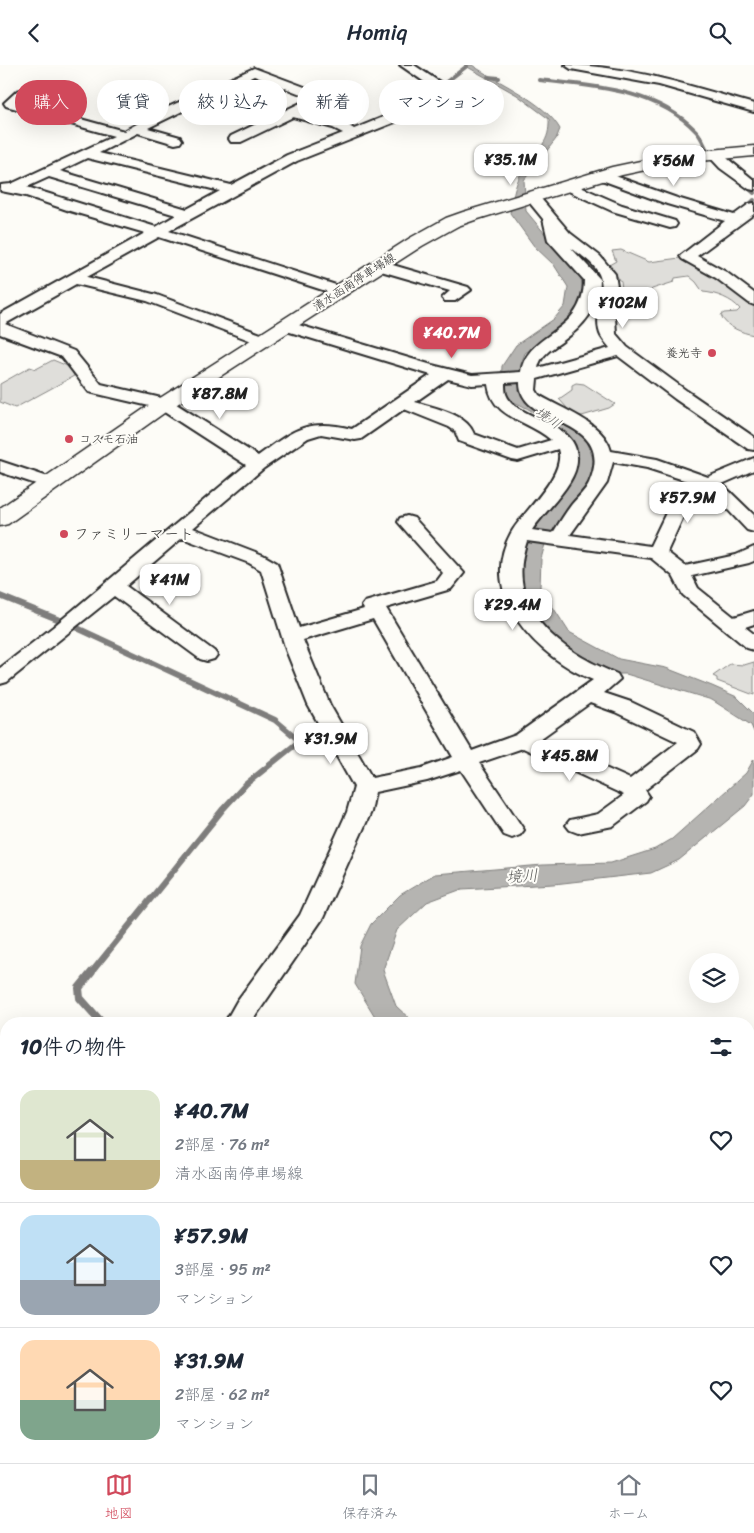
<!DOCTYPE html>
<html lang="ja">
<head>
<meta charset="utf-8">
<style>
  :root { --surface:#fff; --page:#f6f6f7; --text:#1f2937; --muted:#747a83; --line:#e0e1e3; --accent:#d1495b }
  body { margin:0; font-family:Sriracha,"Klee One",sans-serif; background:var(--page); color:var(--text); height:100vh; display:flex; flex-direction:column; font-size:19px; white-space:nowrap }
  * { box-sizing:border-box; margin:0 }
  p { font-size:16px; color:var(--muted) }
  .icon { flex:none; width:28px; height:28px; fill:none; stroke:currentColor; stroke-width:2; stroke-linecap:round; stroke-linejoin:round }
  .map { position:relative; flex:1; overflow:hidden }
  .sheet { position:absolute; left:0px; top:952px; width:755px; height:446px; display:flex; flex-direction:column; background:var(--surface); border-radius:20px 20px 0 0; box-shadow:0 5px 20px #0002 }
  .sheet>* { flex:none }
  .top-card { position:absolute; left:15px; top:15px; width:500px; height:45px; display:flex; gap:10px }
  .fabs { position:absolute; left:689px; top:888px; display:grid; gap:10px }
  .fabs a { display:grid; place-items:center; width:50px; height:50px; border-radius:50%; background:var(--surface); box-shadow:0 5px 20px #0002; font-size:25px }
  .price { position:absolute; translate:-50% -42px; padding:0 11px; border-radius:10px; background:#fff; color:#222; font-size:16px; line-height:32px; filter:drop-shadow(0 1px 2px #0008) }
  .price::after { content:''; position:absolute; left:50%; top:30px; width:15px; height:11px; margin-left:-8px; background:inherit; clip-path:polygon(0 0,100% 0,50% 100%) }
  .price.current { background:var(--accent); color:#fff }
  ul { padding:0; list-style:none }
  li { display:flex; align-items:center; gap:15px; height:125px; padding:0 20px }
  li+li { border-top:1px solid var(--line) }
  li span { display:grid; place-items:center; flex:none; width:140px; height:100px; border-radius:15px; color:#555 }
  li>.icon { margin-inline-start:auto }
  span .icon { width:60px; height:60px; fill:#fffc; stroke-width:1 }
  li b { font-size:21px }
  h2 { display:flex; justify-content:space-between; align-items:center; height:60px; padding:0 20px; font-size:21px }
  .tag { padding:0 18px; border-radius:22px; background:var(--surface); box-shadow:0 5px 20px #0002; font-size:18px; line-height:45px }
  .tag.current { background:var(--accent); color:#fff }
  header { display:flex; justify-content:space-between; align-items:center; height:65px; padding:0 20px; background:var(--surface); font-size:22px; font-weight:600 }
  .tab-bar { display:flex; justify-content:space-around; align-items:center; height:70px; border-top:1px solid var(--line); background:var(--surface); font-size:14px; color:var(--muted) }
  .tab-bar a { display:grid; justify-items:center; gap:2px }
  .tab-bar .current { color:var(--accent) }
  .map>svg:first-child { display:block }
</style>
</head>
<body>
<header><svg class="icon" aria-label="back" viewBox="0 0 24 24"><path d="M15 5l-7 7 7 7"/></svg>Homiq<svg class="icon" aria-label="search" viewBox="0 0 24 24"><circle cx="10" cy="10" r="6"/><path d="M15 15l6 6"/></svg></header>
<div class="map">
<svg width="754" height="1398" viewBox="0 0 754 1398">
  <rect width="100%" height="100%" fill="#fdfcf7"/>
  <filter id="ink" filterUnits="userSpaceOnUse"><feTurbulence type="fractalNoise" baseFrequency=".02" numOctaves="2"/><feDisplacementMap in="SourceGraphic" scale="10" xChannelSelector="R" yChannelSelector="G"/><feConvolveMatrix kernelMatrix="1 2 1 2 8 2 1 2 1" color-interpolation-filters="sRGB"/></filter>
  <g filter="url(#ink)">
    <!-- green -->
    <path fill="#dfdeda" stroke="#858482" d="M621,185L649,197L680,193L724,218L754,241V270C743,268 725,262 721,250L724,248L737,247L740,244C732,234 716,228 703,227L696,217L689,211L675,213L674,217L652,224L644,233L655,242L648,248L634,249L624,242L621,217L609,200L616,196L612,186Z
      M53,295L70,302L74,311L15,343L0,337V319L30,302L36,304Z
      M576,318L584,319L615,339L609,343L582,351L565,347L567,343L559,334L572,325V320Z
      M754,597V630L717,616V613L713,611L730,599L744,600Z"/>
    <!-- water -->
    <path fill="#b5b4b1" stroke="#7e7d7b" d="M464,0H472C498,18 544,36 560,64L556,74L524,115L526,146L580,211L585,228L581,239L555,269L525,288L521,299L520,327L528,337L572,359L586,373L594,397L592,409L586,422L545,479L541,494L540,522L569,567L619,594L666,603L712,621L737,632L754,649V667L751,660L712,635L626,609H606L564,587L535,559L519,515L523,483L530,467L564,422L562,366C544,354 526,340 505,334L501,319L502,301L516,280L554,254L565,241L568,222L554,200L534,181L510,148C513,131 516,113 527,99C539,82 550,78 549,54L517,30Z
      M754,694V729L745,741L679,795L651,808L554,819L462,824L427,837L397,865L383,905L396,941L413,957L418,959L379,958L355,919L360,881L371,859L400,830L435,809L543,800L611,798L655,784L672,774L746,708Z"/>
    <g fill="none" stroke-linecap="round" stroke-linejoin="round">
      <!-- stream-far2 -->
      <path stroke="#7e7d7b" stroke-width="4" d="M488,12L499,13
        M539,15C593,21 656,24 696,66C703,73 705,84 711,92
        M437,24L467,1
        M744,119L754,128
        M746,143L754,135"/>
      <!-- stream-far1 -->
      <path stroke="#7e7d7b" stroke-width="6" d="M0,531L62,556
        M75,562L275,655L300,676
        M91,908L223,744L246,719L316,663"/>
      <!-- stream -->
      <path stroke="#7e7d7b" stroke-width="8" d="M92,907L79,923L80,933L103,959
        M0,1285L6,1290
        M135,1392L142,1398"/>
      <!-- minor casing -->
      <g stroke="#2b2b2b" stroke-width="4">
        <path id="minor" d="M400,0H414L450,24L443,32L408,52L297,96L169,166L345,223L348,226L345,229H335L159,172L87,212L157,230L269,272L271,275L269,278H257L147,236L76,219L5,259L74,286L101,319L170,335L258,391C293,365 307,353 352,364L431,310L280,264L278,261L280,258H292L432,300L472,310L521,307C528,265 584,270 584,215L548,175L543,154L525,132L532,128L537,129L570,168L600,191L615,209L618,228L615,251L616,269L627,282L687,326L754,372V385L748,384L675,334L618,291L537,314L536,325L539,330C561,344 605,358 611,386L657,394L708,412L754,393V405L722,419L754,450V467L747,465L715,431L708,425L692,432L667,487L685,501L736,490L754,482V496L749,498L692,511L698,523L734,552L754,546V559L745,562L754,569V585L747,583L683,530L673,511L651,493L527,476C503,544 561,587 617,609L620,614L604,628L631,637L694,667L701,679L698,684L645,725L649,731L646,736L613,761L578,768L570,765L566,760L570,755L598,749L624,730L523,683L479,698L524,765L520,770L512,773L504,770L461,705L427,716L375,727L371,747L323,853L250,959H224L237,936L300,850L347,747L354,722L308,640L286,585L261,505L249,498L182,473L126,521L214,586L217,590L214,594L207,596L200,594L114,531L7,617L0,619V603L53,562L246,400L158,343L89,327L62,292L0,269V249L145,168L70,146L26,131L1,126V120L11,119L114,71L6,41L4,38L17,26L21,25L27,29L19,37L124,66L166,43L254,3L326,30L328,33L326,36L303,47L343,57L354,64L398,46L436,25ZM254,11L311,33L231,71L229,74L231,77H241L293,52L333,63L343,68L287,90L231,120L99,88L138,68L175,79L180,78L182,75L180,72L148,63ZM87,93L220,126L187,144L60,106ZM49,112L176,150L156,162L27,122ZM571,183C581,190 594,198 599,209C608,229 592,252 601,271C603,275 607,279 610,283L538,303C540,291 550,285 560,278C583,262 600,243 600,214ZM448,314L472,320L488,319C492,354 529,355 551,375L518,385L474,369C466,348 434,343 415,337ZM520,317C518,364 619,349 589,418C585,426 578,432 572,439C565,448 559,458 553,468L532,465C544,447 572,422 576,402C587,355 516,357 506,329C505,326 505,321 505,318ZM404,344L449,362L455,366L459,376L512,395L518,396L558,384C567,410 523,446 511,468C476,531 539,593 593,615L516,670L472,686L386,543L451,524L464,508L414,453L407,451L400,453L398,457L443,508L437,516L365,537L362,541L364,544L299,563L277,498L263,490L193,463L264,403L308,373L321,369L355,375L361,374ZM613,397L647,403L693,418L677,425L675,429L650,481L570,470L607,418ZM373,554L453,692L422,703L372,713L330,640L303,575ZM590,638L615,647L678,677L630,714L540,674Z
          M565,0C629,0 693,22 754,39V47L659,20L571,4Z
          M714,85C720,86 746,109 754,115V125L749,124L720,103L707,89Z
          M604,107L677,133L734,150L749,139L754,138V149L697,191L726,207L754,228V240L749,238L716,213L682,194L680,191L725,156L667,139L599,114L597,111L599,108Z
          M569,117L622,140L675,156L677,159L675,162L670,163L612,146L564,124L562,121Z
          M379,196L468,222L471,225L455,236H445L442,233L450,226L374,204L371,201L374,198Z
          M0,396L57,415L60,419L57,423L51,424L0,407Z
          M0,1007L6,1009V1031L0,1030Z
          M754,1112V1146L749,1148V1114Z
          M749,1282L754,1284V1313L749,1311Z
          M0,1364L6,1366V1392H76L74,1398H3L0,1397Z
          M749,1378L754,1380V1398H733L731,1392H749Z
          M328,1392H361L360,1398H328Z
          M591,1392H624L622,1398H589Z"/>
      </g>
      <!-- major casing -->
      <g stroke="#2b2b2b" stroke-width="3">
        <path id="major" d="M754,81V91L678,98L622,110L475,155L458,161L422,181L171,343L8,459L0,461V443L157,335L410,173L446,153L463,147L612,102L678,88Z
          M0,1230L6,1232V1268L0,1266Z
          M149,1392H193L195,1398H152Z"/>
      </g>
      <!-- minor -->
      <use href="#minor" fill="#fdfcf7" fill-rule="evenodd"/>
      <!-- major -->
      <use href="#major" fill="#fdfcf7" fill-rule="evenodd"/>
    </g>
  </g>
  <!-- markers -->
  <g fill="#d1495b" stroke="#fdfcf7" stroke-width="2">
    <circle cx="712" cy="288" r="5"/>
    <circle cx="69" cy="374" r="5"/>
    <circle cx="64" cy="469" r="5"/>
  </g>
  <g text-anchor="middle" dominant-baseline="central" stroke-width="4" stroke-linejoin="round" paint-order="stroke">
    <!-- far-street labels -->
    <g font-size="12" fill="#2b2b2b" stroke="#fdfcf7">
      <text transform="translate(354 217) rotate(-33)">清水函南停車場線</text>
    </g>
    <!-- far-poi labels -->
    <g font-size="12" fill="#2b2b2b" stroke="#fdfcf7" text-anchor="end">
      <text x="702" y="288">養光寺</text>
      <text x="79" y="374" text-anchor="start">コスモ石油</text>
    </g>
    <!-- far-water labels -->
    <g font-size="14" font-style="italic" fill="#5b5b5a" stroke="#fdfcf7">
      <text transform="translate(548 353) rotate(34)">境川</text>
    </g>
    <!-- poi labels -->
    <g font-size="15" fill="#2b2b2b" stroke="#fdfcf7" text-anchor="start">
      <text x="74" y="469">ファミリーマート</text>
    </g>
    <!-- water labels -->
    <g font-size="16" font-style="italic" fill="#5b5b5a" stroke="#fdfcf7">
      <text transform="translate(522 811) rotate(-4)">境川</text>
    </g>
  </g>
</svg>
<div class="fabs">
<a><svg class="icon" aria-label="layers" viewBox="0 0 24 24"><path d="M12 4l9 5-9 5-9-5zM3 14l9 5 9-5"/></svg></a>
</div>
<b class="price" style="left:511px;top:121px">¥35.1M</b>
<b class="price" style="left:674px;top:122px">¥56M</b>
<b class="price" style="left:623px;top:264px">¥102M</b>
<b class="price current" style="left:452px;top:294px">¥40.7M</b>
<b class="price" style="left:220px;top:355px">¥87.8M</b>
<b class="price" style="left:688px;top:459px">¥57.9M</b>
<b class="price" style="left:170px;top:541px">¥41M</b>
<b class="price" style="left:513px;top:566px">¥29.4M</b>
<b class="price" style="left:331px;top:700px">¥31.9M</b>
<b class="price" style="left:570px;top:717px">¥45.8M</b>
<div class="top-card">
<a class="tag current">購入</a>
<a class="tag">賃貸</a>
<a class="tag">絞り込み</a>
<a class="tag">新着</a>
<a class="tag">マンション</a>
</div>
<section class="sheet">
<h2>10件の物件<svg class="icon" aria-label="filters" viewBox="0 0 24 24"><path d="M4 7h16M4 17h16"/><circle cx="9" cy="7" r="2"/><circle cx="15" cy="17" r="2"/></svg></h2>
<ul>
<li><span style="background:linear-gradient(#dfe7d0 70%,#c2b280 0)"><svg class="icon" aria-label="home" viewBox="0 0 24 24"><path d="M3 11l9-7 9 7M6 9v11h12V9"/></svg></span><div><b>¥40.7M</b><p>2部屋 · 76 m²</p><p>清水函南停車場線</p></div><svg class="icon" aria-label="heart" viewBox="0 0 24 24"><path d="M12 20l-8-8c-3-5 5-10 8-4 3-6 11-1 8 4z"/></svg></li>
<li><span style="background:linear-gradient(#bfe0f5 65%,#9aa5b1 0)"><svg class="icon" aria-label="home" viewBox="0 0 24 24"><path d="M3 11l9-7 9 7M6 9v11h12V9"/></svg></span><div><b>¥57.9M</b><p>3部屋 · 95 m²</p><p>マンション</p></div><svg class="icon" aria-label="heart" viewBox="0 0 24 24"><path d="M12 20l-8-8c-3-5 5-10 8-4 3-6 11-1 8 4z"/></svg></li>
<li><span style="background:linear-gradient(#ffd9b3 60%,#7fa58c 0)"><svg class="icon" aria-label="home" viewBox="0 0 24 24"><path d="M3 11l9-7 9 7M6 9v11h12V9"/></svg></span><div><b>¥31.9M</b><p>2部屋 · 62 m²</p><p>マンション</p></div><svg class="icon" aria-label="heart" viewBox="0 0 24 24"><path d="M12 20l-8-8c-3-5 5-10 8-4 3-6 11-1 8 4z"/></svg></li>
</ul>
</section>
</div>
<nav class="tab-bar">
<a class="current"><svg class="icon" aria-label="map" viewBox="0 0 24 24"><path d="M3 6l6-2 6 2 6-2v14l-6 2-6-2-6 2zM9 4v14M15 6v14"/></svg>地図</a>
<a><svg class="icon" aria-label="saved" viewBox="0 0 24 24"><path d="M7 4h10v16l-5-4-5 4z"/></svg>保存済み</a>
<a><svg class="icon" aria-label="home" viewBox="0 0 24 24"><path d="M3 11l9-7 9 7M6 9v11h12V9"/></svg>ホーム</a>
</nav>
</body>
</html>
